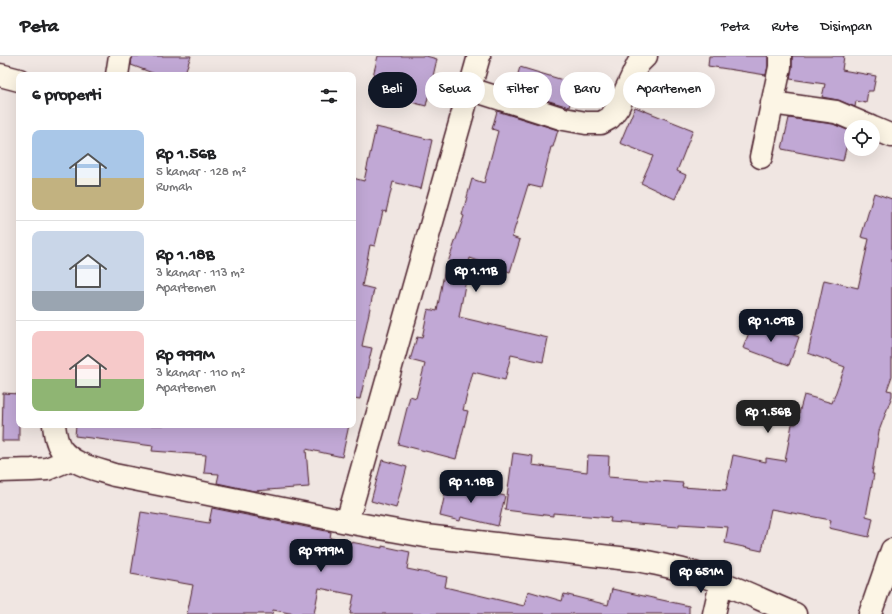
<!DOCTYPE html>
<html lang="id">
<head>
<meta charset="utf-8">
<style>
  :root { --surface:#fff; --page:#f6f6f6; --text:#202124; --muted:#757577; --line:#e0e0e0; --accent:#111827 }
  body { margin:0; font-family:"Gochi Hand",sans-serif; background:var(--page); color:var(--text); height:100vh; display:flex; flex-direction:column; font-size:15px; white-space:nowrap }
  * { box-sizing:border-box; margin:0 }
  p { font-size:13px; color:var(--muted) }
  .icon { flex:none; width:22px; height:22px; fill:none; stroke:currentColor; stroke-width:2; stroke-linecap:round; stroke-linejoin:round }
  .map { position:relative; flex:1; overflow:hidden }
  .panel { position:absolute; left:16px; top:16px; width:340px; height:356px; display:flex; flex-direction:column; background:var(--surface); border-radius:8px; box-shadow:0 4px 16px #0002 }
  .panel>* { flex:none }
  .banner { position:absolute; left:368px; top:16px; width:380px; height:36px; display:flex; gap:8px }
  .tools { position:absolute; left:844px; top:64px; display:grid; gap:8px }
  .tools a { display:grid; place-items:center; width:36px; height:36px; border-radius:50%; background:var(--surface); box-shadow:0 4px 16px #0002; font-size:20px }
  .price { position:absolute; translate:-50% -34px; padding:0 9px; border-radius:8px; background:var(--accent); color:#fff; font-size:13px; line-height:26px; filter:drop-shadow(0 1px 2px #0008) }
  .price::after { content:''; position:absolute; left:50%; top:24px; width:12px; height:9px; margin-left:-6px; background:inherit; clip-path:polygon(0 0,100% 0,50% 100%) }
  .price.on { background:#222; color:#fff }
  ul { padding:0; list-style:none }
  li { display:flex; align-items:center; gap:12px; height:100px; padding:0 16px }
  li+li { border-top:1px solid var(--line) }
  li span { display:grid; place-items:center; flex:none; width:112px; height:80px; border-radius:8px; color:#555 }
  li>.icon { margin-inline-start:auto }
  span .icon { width:48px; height:48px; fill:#fffc; stroke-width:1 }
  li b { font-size:17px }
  h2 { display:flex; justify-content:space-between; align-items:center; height:48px; padding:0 16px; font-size:17px }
  .pill { padding:0 14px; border-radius:18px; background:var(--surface); box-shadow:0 4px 16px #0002; font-size:14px; line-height:36px }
  .pill.on { background:var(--accent); color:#fff }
  header { display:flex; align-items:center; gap:24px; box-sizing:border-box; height:56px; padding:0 20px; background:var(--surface); border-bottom:1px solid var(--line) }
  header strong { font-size:19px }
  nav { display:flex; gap:22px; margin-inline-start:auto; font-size:14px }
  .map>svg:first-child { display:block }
</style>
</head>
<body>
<header>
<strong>Peta</strong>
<nav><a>Peta</a><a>Rute</a><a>Disimpan</a></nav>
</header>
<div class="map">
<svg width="892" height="558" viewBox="0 0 892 558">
  <rect width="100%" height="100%" fill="#f0e6e2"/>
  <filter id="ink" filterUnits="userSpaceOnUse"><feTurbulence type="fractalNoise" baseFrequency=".025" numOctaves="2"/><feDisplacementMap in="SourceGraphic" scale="8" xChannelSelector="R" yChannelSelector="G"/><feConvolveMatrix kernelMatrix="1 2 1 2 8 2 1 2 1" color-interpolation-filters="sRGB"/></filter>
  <g filter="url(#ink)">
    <!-- building -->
    <path fill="#c1a8d5" stroke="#4a1f2b" d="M132,0H191L184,19H158L131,9Z
      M378,0H426L437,3L426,50L369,35Z
      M709,0H768V10L766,19L708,10Z
      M792,0H844L842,14L876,20L873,35H868L866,47L856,45L855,51L838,44L822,41L825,28L790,23L792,11Z
      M520,11L576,28L569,51L513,34Z
      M635,51L693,74L677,115L686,119L675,143L641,127L653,100L620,87Z
      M497,55L558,74L553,91H551L541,132L528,129L512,181L520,184L510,216L470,202L459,261L548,282L543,306L511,299L505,324L473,316L463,354L468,355L456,403L398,388L410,340L416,342L425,308L410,304L417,281L422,282L428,253L437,255L445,212H446L464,160L462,159L472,123L484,127L498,75L492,73Z
      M789,62L833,68L850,75L843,105L782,93Z
      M376,71L432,84L421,133L393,126L386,156L383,155L375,190L370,189L362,230L374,233L362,290L372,292L360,343L353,342V122L364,125Z
      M874,137L892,143V320L887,334L892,335V340L879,375L872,418H874L866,460L873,462L869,481L829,472L831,464L771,453L762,495L725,487L728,471L679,468V471L610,466L611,462L553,457V460L505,454L513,397L533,400L532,409L587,416L588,399L609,400L608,421L683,427L682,431L726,434L733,399L766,406V402L785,405L792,368H796L804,339L832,347L845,311L808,297L824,224L858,232L869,183L861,181Z
      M754,264L799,281L789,309L743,292Z
      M3,337L19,338V385H2Z
      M76,369H349L342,401L306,393L309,431L254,435L217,427L219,418L204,417L206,399L152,395L153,390L75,380Z
      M382,404L407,411L396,452L371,445Z
      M448,424L468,428L467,431L505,440L498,470L461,461L460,465L440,460Z
      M212,452L331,476L330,482L382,492V490L410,496L407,513L447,521L445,531L524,550L528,535L562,545L564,538L608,549L612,533L689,550V558H350L354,539L319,532L314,558H295L273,554L272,558H187L193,529L131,518L141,456L209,467Z"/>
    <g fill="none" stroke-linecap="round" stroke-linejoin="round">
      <!-- minor casing -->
      <g stroke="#4a1f2b" stroke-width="25">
        <path id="minor" d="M0,19L19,24
          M117,19L120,0
          M470,33L564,63L586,67H601L610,62L618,51L638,8L646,0
          M772,47L836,56L871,71
          M873,72L892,80
          M761,101L780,11V0
          M54,369C55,377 56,386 61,393C73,409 96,413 114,419L347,466L425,480L637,504C658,508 679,512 700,519C732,529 763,545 795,558
          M0,415L32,414L47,413L71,403
          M347,466L479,0
          M714,558L721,527
          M870,558L892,494"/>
      </g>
      <!-- minor -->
      <use href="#minor" stroke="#fcf5e5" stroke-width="22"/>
    </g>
  </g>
</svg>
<div class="tools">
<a><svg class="icon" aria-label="locate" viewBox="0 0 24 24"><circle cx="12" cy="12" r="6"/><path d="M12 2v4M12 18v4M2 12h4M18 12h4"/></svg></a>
</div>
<b class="price" style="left:476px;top:237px">Rp 1.11B</b>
<b class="price" style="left:771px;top:287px">Rp 1.09B</b>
<b class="price on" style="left:768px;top:378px">Rp 1.56B</b>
<b class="price" style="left:471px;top:448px">Rp 1.18B</b>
<b class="price" style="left:321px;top:517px">Rp 999M</b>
<b class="price" style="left:701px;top:538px">Rp 651M</b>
<div class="banner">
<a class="pill on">Beli</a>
<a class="pill">Sewa</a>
<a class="pill">Filter</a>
<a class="pill">Baru</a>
<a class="pill">Apartemen</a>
</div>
<section class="panel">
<h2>6 properti<svg class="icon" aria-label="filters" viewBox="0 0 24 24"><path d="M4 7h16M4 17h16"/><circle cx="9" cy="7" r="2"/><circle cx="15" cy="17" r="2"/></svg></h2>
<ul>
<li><span style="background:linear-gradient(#a9c7e8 60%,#c2b280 0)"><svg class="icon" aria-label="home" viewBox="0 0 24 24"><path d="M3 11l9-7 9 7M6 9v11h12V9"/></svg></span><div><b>Rp 1.56B</b><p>5 kamar · 128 m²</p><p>Rumah</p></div></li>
<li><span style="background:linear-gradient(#c9d6e8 75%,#9aa5b1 0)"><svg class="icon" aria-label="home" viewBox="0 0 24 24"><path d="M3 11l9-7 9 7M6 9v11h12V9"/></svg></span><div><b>Rp 1.18B</b><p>3 kamar · 113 m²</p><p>Apartemen</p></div></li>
<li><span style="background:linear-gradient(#f6c9c9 60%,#8fb573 0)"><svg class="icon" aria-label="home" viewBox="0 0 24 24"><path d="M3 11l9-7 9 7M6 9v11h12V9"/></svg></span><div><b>Rp 999M</b><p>3 kamar · 110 m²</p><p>Apartemen</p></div></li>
</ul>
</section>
</div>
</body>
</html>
